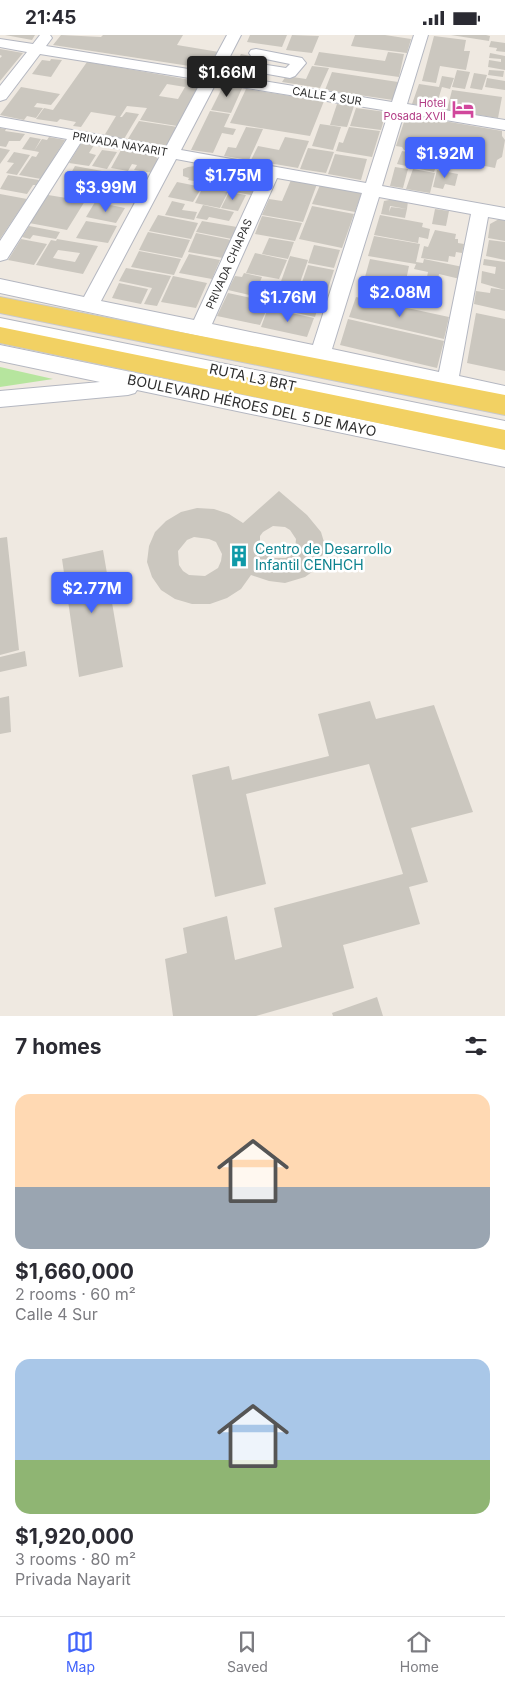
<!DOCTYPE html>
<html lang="en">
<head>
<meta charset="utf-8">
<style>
  :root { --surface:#fff; --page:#f2f2f3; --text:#2b2b33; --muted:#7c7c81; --line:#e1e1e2; --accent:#4264fb }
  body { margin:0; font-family:Inter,sans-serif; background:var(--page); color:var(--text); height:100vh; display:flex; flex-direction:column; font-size:19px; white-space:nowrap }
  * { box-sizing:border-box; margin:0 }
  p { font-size:16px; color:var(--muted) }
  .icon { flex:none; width:28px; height:28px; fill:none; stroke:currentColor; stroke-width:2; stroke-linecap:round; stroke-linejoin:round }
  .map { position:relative; height:981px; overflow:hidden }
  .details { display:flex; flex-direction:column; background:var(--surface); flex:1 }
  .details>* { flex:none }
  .price { position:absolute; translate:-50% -42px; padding:0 11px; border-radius:5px; background:var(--accent); color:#fff; font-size:16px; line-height:32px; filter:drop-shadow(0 1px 2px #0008) }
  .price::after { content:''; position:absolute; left:50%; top:30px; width:15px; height:11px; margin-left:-8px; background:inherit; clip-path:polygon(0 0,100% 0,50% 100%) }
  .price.current { background:#222; color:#fff }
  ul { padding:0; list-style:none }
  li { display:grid; align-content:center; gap:10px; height:265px; padding:0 15px }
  li span { display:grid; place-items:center; height:155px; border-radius:15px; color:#555 }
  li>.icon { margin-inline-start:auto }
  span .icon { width:90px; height:90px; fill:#fffc; stroke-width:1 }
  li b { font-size:21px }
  h2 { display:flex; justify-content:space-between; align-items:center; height:60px; padding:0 15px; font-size:21px }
  .status { display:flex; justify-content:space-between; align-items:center; height:35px; padding:0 25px; background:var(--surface); direction:ltr }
  .status svg { height:14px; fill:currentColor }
  .dock { display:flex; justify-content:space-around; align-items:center; height:70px; border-top:1px solid var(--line); background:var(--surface); font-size:14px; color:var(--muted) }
  .dock a { display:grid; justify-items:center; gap:2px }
  .dock .current { color:var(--accent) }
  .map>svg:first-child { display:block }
</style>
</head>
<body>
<div class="status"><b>21:45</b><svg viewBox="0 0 49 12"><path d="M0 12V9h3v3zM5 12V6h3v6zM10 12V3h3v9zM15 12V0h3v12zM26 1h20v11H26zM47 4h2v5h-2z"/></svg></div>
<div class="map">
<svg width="505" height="981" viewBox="0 0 505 981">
  <rect width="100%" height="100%" fill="#efe9e1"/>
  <!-- green -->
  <path fill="#b6e59e" d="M0,332L53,344L0,352Z"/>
  <!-- building -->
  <path fill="#cbc7bf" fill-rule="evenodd" d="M5,0H35L32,5Z
    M61,0L101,2L103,0H183L177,10L219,17L209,34L53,10Z
    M250,0H287L282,12L247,7Z
    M292,0L319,1L312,18L286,15Z
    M355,0H385L411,4L407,18L351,11Z
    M451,0H486L490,1L489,6Z
    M434,1L466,5L464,16H470L466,35L440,31L436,48L422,46Z
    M491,6L505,8V17L496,16L497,13L489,12Z
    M0,14L23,18L0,46V23L2,21L0,20Z
    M319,17L385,26L388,17L404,19L399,42L314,30Z
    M490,18L505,21V35L488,32L489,25L501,27V24L489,23Z
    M241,19L264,24L255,42L231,38Z
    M51,24L62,25L51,42L32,39L42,25L50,26Z
    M87,27L140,36L202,47L177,91L140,85L147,73L127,71L120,82H122L126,77L139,79L124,104L104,101L116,81L91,77L81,92L73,91L76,87L60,84L57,87L36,84L44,73L53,75ZM167,49L185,52L178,64L159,61Z
    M312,31L329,33L320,53L282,47L286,41L306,44Z
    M457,35L470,37L465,54L452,52Z
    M489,35L504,36L503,42L488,40Z
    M332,37L398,47L393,65L325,55Z
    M474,38L487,40L482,55L470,53Z
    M442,41L454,43L450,54L442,52L438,65L447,66L444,75L412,69L419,49L439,52Z
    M487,43L505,46V55L485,52Z
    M224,49L243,51L231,78L211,75Z
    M21,52L60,59L51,70L37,68L34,72L43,73L36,83L27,81L24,85L0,80Z
    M246,54L324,66L310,101L230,88Z
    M452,55L502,62L498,83L447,75Z
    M337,69L354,71L347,92L330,90Z
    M356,73L386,77L381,95L350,91Z
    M210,76L230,79L224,92L236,94L233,100L222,98L213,118L191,115Z
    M415,81L502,96V101L505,105L502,122L497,125L495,133L404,115L402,112L396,111L405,84H410Z
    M139,86L178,92L167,112L126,107Z
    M320,89L341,92L333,115L312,111Z
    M246,92L263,94L249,125L224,121L228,112L236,113Z
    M349,92L380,96L372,122L336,116L339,107L343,108Z
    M0,93L6,94L5,96L25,99L20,106H9L6,112L0,111Z
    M30,102L41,104L34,116L22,114Z
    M49,102L65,105L41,144L19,140L32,121L36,122L39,117L34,116L42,104L47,105Z
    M285,102L309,106L298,133L251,125L258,111L279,115Z
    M81,108L94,110L89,118L96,120L89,131L69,128Z
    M0,113L10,115L0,129Z
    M308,113L334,117L326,138L300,134Z
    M102,115L117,117L107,134L92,131Z
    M121,115L154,120L159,125L153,138L134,135L137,130L132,129L128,136L111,133Z
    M402,116L439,123L438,128L431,126L429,133L435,134L434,137L397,129Z
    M14,117L30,120L17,140L6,138L14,128L7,127Z
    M335,119L367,124L361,145L328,139Z
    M196,129L219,133L212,149L188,145L189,143L183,141V134L188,132L195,131Z
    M75,131L102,136L92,153L65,149Z
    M395,132L408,134L403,153L390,151Z
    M222,133L260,140L251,160L212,153Z
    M413,134L435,138L430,158L406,154Z
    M437,135L458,139L455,151L445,149L443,154L433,152Z
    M121,138L146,142L138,158L112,154Z
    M8,140L39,145L36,150H33L27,159L0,154Z
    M291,145L317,149L303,187L262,180L269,164L282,166Z
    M177,147L202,152L193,167L168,162Z
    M320,150L362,157L355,177L312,169Z
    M203,152L228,157L220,173L195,168Z
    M229,157L246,160L238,176L221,173Z
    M0,159L27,164L0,204Z
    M48,160L85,166L67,195L29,188Z
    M394,164L408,166L407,174L390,171L389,177L391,172L407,174L405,183L381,179L384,166Z
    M172,166L185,169L182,175L197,177L194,185L165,180Z
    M95,167L125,173L116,188L86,182Z
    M203,170L234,177L229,186L209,182L207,185L196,183Z
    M312,171L354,179L342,213L299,204Z
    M435,174L449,176L446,191L432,189Z
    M158,180L198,188L191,204L149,196Z
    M380,180L423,188L422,192L430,194L428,204L419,202L418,208L374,200Z
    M262,181L302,188L295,206L255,199Z
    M499,184L505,185V206L488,203L490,189Z
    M86,186L117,191L108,208L76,203Z
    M202,186L237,192L232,204L196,197Z
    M29,191L60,197L56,204L33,200L30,204L22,202Z
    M435,195L456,199L455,204H458V208L464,209L462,218L456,217L455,222L449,221L448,227L421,223L424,211L428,212Z
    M148,197L190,205L182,223L139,215Z
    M196,198L231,205L223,223L188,217Z
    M374,201L420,209L416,227L423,228L424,224L463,232L460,244L439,239L438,244L427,242L428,237L414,234L416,229L368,221Z
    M269,203L294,207L288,224L262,219Z
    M21,204L47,209L34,230L8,225Z
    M57,204L98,211L83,239L36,230L51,205L56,206ZM58,215L80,218L75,227L53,223Z
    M489,205L505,207V225L486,221Z
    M314,210L340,215L334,233L308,228Z
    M139,216L181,224L174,240L131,232Z
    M255,218L287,225L279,244L246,238Z
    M189,219L220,225L212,244L179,238Z
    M290,221L308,225L297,256L279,252Z
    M370,224L409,231L405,250L365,242Z
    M484,224L505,227V255L481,248L482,236L495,239L496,232L483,230Z
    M308,230L334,235L323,269L310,267L313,259L299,256Z
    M126,233L171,241L157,271L144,269L152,253L119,246Z
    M244,238L262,242L259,249L267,251L262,263L228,255L235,241L242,242Z
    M173,241L207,248L196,273L161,267Z
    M119,248L148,254L141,269L112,263Z
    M277,253L311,260L309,267L319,269L315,282L269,272Z
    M491,253L505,255V276L474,269L476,256L490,258Z
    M228,258L270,267L260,290L217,281Z
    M356,262L449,282L444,304L349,282Z
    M268,273L314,283L307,302L261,292Z
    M476,278L505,284V336L467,328Z
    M348,284L444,306L437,333L340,310Z
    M279,456L307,480L321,497L324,507L323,519L312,537L305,542L285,548L269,546L251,540L241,554L227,563L210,569H192L175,564L161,555L152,542L147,527L149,511L155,497L166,486L181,477L197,473L214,474L229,479L243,488ZM273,491L285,492L290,495L296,504L295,515L286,523H273L263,517L260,512V501L263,497ZM194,502L209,504L216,507L222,519L221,526L218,533L205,541L189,540L183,536L179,530L178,516L187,505Z
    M7,502L19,615L0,620V503Z
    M103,515L123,632L79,642L62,524Z
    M25,616L27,631L0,637V622Z
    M9,661L11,697L0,699V663Z
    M370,666L376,684L434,670L473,777L411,793L428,847L409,852L420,889L343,910L354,953L256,981H173L165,924L187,918L183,893L227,881L235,925L282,912L274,873L403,839L369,729L246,759L266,849L215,862L192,740L229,731L232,745L329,721L318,679Z
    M377,962L383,981H333L332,978Z"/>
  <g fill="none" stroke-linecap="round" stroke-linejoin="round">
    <!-- minor casing -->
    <g stroke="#b4b7c1" stroke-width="2">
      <path id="minor" d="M40,0H50L52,3L46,11L207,37L227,0H241L221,39L392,67L414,0H428L407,69L505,85V95L404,78L382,151L505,173V185L488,182L459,341L505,351V367L0,258V244L84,262L160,121L81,107L7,224L0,226V206L67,104L0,92V82L166,112L202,45L40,19L6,64L0,66V51L27,17L0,12V4L33,9ZM216,48L389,76L366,148L181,115ZM176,124L261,140L194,285L101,266ZM277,143L362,158L313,310L212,289ZM379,162L471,179L439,337L332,314Z
        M256,14L302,23L306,28L295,41L290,43L262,38L259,35L262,32L267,30L286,33L290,29L251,21L249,18L251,15Z
        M0,283L505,386V404L0,297Z
        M0,310L505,414V432L137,355L135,358L128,360L0,372V356L100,347L0,326Z"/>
    </g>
    <!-- major casing -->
    <g stroke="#c9c9c9" stroke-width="2">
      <path id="major" d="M0,262L505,360V380L0,278Z
        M0,292L505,395V415L0,308Z"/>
    </g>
    <!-- minor -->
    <use href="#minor" fill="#fff" fill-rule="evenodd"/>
    <!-- major -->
    <use href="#major" fill="#f2d163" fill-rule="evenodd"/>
  </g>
  <!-- icons -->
  <defs>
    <g id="hotel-bare" transform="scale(1.725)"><path d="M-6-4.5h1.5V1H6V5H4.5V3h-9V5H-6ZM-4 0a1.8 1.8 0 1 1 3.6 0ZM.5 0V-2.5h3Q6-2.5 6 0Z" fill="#d1479c" stroke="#fff" stroke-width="2.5" paint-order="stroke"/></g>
    <g id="building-bare" transform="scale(1.725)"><path d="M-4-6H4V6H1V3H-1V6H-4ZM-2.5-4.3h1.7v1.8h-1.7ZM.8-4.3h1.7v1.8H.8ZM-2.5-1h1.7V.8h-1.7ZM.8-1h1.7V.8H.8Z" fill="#0f9aa8" stroke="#fff" stroke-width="2.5" paint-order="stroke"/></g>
  </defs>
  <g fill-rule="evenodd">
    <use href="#hotel-bare" x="463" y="74"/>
    <use href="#building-bare" x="239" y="521"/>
  </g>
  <g text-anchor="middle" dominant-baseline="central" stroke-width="5" stroke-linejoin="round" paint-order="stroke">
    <!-- far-street labels -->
    <g font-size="11" fill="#2e2e2e" stroke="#fff">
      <text transform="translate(327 61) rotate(9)">CALLE 4 SUR</text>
      <text transform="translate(120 109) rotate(10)">PRIVADA NAYARIT</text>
      <text transform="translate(229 229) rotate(-66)">PRIVADA CHIAPAS</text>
    </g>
    <!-- far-hotel labels -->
    <g font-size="11" fill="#b23c85" stroke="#fff" text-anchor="end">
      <text x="446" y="68">Hotel<tspan x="446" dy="13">Posada XVII</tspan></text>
    </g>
    <!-- street labels -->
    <g font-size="14" fill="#2e2e2e" stroke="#fff">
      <text transform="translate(253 342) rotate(12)">RUTA L3 BRT</text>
      <text transform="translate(252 370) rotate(12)">BOULEVARD HÉROES DEL 5 DE MAYO</text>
    </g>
    <!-- culture labels -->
    <g font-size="14" fill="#0d838f" stroke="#fff" text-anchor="start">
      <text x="255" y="513">Centro de Desarrollo<tspan x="255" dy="16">Infantil CENHCH</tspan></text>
    </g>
  </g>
</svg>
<b class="price current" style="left:227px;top:63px">$1.66M</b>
<b class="price" style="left:445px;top:144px">$1.92M</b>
<b class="price" style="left:233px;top:166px">$1.75M</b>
<b class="price" style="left:106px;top:178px">$3.99M</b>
<b class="price" style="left:400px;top:283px">$2.08M</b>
<b class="price" style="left:288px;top:288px">$1.76M</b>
<b class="price" style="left:92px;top:579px">$2.77M</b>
</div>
<section class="details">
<h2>7 homes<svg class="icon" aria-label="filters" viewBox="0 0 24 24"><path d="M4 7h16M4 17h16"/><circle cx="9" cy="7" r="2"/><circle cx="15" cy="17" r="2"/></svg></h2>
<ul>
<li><span style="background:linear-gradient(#ffd9b3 60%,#9aa5b1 0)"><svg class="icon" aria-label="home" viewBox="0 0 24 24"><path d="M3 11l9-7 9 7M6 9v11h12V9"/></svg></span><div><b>$1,660,000</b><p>2 rooms · 60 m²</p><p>Calle 4 Sur</p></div></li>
<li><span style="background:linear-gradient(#a9c7e8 65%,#8fb573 0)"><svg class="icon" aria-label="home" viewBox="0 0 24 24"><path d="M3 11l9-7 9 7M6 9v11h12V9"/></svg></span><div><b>$1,920,000</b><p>3 rooms · 80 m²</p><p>Privada Nayarit</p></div></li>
</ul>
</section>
<nav class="dock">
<a class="current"><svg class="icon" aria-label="map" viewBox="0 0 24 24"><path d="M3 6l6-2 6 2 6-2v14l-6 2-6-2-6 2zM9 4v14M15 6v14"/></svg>Map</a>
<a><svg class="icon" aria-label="saved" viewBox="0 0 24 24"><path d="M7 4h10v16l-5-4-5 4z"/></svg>Saved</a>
<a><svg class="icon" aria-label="home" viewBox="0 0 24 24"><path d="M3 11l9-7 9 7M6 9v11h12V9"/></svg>Home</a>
</nav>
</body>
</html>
